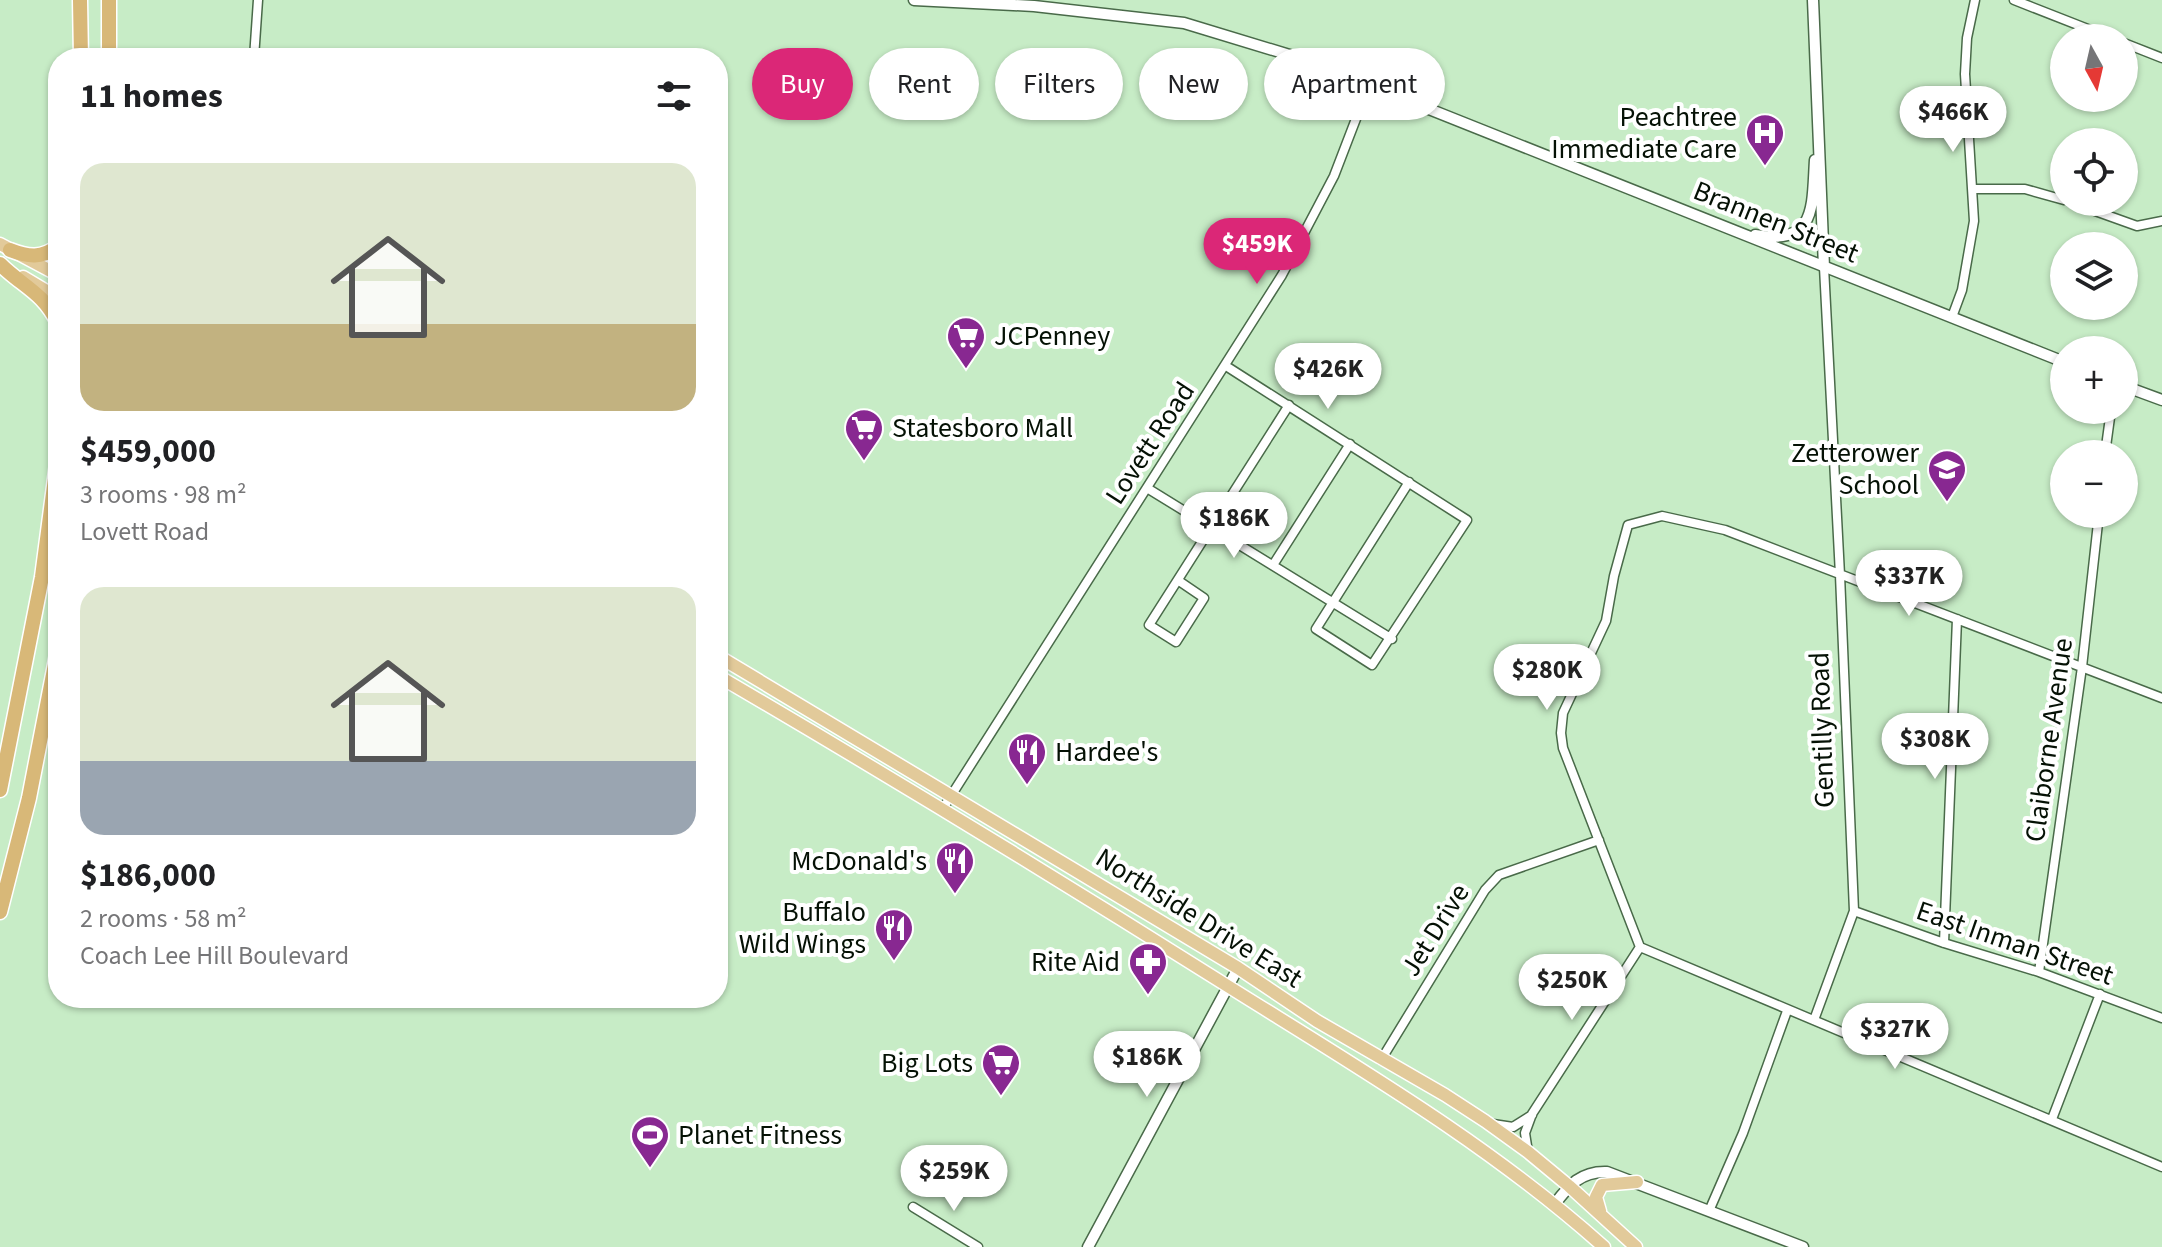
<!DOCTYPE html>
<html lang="en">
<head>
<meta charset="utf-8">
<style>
  :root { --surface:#fff; --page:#f6f6f6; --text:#202124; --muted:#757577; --accent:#db2777 }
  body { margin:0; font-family:"Source Sans 3",sans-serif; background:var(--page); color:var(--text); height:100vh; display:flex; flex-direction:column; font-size:30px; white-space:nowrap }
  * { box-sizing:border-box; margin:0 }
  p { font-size:26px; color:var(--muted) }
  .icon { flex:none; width:44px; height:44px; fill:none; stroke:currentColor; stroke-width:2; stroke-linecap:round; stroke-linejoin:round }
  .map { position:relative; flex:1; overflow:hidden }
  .drawer { position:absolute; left:48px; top:48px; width:680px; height:960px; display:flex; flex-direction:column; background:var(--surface); border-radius:32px; box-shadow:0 2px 6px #0004 }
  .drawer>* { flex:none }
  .hud { position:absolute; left:752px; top:48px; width:760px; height:72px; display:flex; gap:16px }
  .needle { width:52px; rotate:172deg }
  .fabs { position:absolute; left:2050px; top:24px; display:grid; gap:16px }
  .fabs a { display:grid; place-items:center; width:88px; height:88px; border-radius:50%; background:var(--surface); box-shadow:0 2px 6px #0004; font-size:40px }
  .price { position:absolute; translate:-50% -68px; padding:0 18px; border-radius:28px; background:#fff; color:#222; font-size:26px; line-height:52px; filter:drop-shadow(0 2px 4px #0008) }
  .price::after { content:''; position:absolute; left:50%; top:48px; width:24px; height:18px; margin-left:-12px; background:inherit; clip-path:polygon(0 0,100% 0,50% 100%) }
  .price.active { background:var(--accent); color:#fff }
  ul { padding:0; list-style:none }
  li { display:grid; align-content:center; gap:16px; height:424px; padding:0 32px }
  li span { display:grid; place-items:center; height:248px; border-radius:24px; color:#555 }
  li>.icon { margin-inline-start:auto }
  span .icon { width:144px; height:144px; fill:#fffc; stroke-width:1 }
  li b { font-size:34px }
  h2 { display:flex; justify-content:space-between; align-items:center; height:96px; padding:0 32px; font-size:34px }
  .tag { padding:0 28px; border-radius:36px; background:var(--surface); box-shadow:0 2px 6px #0004; font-size:28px; line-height:72px }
  .tag.active { background:var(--accent); color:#fff }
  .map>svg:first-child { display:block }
</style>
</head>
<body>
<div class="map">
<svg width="2162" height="1247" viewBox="0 0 2162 1247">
  <rect width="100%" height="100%" fill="#c7ecc6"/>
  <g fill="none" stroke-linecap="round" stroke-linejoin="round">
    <!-- minor casing -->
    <g stroke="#496a49" stroke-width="11">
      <path id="minor" d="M2014,0L2111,38
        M2124,43L2162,58
        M254,58L258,0
        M1973,189H2025L2064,200
        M2070,202L2137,226L2162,221
        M1952,317L1962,290L1974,221L1965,74L1967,38L1975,0
        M1226,366L1467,520L1372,665L1316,629L1409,482
        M2105,454L2111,410
        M1147,488L1392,639
        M1273,565L1350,444
        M1179,581L1204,598L1176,642L1149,625L1289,405
        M942,810L1282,275L1334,176L1369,85
        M1854,911L1944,943L2039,972L2162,1018
        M1944,943L1957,619
        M1640,947L1563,748L1561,733L1563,713L1606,621L1614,576L1628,525L1662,516L1725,530L2162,698
        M1640,947L2162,1167
        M2039,972L2082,667L2099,514
        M1814,1020L1854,911L1840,575L1824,267
        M1381,1060L1485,890L1499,875L1599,840
        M2052,1119L2100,994
        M1493,1124L1513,1127L1532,1115
        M1528,1152L1525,1133L1532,1114L1640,947
        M913,1207L978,1247
        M1709,1211L1743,1133L1787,1011"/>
    </g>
    <!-- tertiary casing -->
    <g stroke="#496a49" stroke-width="13">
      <path id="tertiary" d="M914,0L1034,6L1184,23L1306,60L2064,362
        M1813,0L1824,267
        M1755,235C1817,246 1812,206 1815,160
        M2124,386L2162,400
        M1554,1205C1569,1185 1581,1171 1607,1172L1803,1247
        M1088,1247L1238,968"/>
    </g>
    <!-- primary casing -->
    <g stroke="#fff" stroke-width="15">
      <path id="primary" d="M0,244L58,275
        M23,277L58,298
        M718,656L1238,968L1317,1021L1445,1095L1485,1121L1528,1152L1569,1186L1636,1247
        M718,676C889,776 1058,879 1226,985C1357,1067 1489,1144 1604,1247
        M1600,1211L1596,1197L1602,1185L1637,1182"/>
    </g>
    <!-- trunk casing -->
    <g stroke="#fff" stroke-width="17">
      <path id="trunk" d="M80,0L81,58
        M109,0V58
        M10,250C28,257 42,259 58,246
        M0,264C23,287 42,291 58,323
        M0,790L42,577L58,456
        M0,912L29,798L58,649"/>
    </g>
    <!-- minor -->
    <use href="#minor" stroke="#fff" stroke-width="8"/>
    <!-- tertiary -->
    <use href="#tertiary" stroke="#fff" stroke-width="10"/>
    <!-- primary -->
    <use href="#primary" stroke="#e2ca9a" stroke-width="12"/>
    <!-- trunk -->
    <use href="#trunk" stroke="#d8b878" stroke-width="14"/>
  </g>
  <!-- icons -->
  <defs>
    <g id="hospital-pin" transform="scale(2)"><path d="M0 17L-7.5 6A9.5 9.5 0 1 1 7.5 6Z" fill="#882891" stroke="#fff"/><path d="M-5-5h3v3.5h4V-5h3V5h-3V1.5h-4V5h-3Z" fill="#fff"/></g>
    <g id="supermarket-pin" transform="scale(2)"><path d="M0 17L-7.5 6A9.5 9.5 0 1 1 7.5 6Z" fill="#882891" stroke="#fff"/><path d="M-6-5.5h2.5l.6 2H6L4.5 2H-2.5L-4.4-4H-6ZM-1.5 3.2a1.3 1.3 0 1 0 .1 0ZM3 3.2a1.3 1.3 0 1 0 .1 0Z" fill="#fff"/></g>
    <g id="school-pin" transform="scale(2)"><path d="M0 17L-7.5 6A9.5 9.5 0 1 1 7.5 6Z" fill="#882891" stroke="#fff"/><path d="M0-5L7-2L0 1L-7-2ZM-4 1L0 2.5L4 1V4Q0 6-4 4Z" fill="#fff"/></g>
    <g id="restaurant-pin" transform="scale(2)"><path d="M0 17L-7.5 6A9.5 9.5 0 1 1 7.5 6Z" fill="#882891" stroke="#fff"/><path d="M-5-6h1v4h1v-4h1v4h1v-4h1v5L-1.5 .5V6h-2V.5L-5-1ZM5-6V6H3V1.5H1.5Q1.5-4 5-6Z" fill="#fff"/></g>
    <g id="pharmacy-pin" transform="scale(2)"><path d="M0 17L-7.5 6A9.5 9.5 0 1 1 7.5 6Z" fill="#882891" stroke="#fff"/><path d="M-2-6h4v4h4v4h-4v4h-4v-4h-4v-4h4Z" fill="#fff"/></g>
    <g id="stadium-pin" transform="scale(2)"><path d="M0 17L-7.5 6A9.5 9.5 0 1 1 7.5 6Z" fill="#882891" stroke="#fff"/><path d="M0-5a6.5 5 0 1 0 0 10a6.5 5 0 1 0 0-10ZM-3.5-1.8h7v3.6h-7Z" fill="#fff"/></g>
  </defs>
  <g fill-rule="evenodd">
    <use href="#hospital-pin" x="1765" y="133"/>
    <use href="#supermarket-pin" x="966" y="336"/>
    <use href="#supermarket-pin" x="864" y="428"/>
    <use href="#school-pin" x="1947" y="469"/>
    <use href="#restaurant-pin" x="1027" y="752"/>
    <use href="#restaurant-pin" x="955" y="861"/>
    <use href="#restaurant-pin" x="894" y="928"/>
    <use href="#pharmacy-pin" x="1148" y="962"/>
    <use href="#supermarket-pin" x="1001" y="1063"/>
    <use href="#stadium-pin" x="650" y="1135"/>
  </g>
  <g text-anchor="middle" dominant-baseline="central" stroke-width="8" stroke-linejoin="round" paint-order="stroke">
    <!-- poi labels -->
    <g font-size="28" fill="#051105" stroke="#fff" text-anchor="end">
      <text x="1737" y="117">Peachtree<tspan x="1737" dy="32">Immediate Care</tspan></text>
      <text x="994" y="336" text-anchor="start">JCPenney</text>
      <text x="892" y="428" text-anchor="start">Statesboro Mall</text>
      <text x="1919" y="453">Zetterower<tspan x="1919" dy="32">School</tspan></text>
      <text x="1055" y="752" text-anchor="start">Hardee's</text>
      <text x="927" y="861">McDonald's</text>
      <text x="866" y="912">Buffalo<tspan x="866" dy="32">Wild Wings</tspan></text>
      <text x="1120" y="962">Rite Aid</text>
      <text x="973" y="1063">Big Lots</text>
      <text x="678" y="1135" text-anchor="start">Planet Fitness</text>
    </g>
    <!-- street labels -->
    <g font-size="28" fill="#051105" stroke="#fff">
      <text transform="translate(1776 222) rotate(22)">Brannen Street</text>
      <text transform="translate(1150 443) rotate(-57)">Lovett Road</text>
      <text transform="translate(1822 730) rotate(-92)">Gentilly Road</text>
      <text transform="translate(2049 740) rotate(-82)">Claiborne Avenue</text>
      <text transform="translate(1199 918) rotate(32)">Northside Drive East</text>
      <text transform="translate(1435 930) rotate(-58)">Jet Drive</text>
      <text transform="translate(2015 943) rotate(19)">East Inman Street</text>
    </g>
  </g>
</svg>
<div class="fabs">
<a><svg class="needle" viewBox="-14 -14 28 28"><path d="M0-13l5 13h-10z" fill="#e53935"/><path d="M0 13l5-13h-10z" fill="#757577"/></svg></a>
<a><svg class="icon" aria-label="locate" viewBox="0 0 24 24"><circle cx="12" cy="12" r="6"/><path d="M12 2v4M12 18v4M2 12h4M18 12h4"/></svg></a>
<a><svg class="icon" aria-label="layers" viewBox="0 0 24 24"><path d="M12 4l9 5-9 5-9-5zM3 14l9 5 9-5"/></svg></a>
<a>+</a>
<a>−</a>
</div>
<b class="price" style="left:1953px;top:154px">$466K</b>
<b class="price active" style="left:1257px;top:286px">$459K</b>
<b class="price" style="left:1328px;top:411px">$426K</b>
<b class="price" style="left:1234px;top:560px">$186K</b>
<b class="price" style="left:1909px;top:618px">$337K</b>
<b class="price" style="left:1547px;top:712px">$280K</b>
<b class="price" style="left:1935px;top:781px">$308K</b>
<b class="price" style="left:1572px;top:1022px">$250K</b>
<b class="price" style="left:1895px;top:1071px">$327K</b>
<b class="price" style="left:1147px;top:1099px">$186K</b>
<b class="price" style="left:954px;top:1213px">$259K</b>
<div class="hud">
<a class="tag active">Buy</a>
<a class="tag">Rent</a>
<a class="tag">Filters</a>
<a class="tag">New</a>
<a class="tag">Apartment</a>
</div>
<section class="drawer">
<h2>11 homes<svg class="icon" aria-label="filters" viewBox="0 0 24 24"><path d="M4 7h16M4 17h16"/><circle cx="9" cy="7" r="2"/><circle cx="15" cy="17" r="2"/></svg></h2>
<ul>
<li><span style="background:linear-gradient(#dfe7d0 65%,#c2b280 0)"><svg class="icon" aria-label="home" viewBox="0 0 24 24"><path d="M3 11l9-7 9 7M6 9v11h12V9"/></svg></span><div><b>$459,000</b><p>3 rooms · 98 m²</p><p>Lovett Road</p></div></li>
<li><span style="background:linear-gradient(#dfe7d0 70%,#9aa5b1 0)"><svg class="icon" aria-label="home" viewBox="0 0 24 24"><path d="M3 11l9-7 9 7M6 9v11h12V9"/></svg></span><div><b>$186,000</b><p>2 rooms · 58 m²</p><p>Coach Lee Hill Boulevard</p></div></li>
</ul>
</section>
</div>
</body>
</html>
